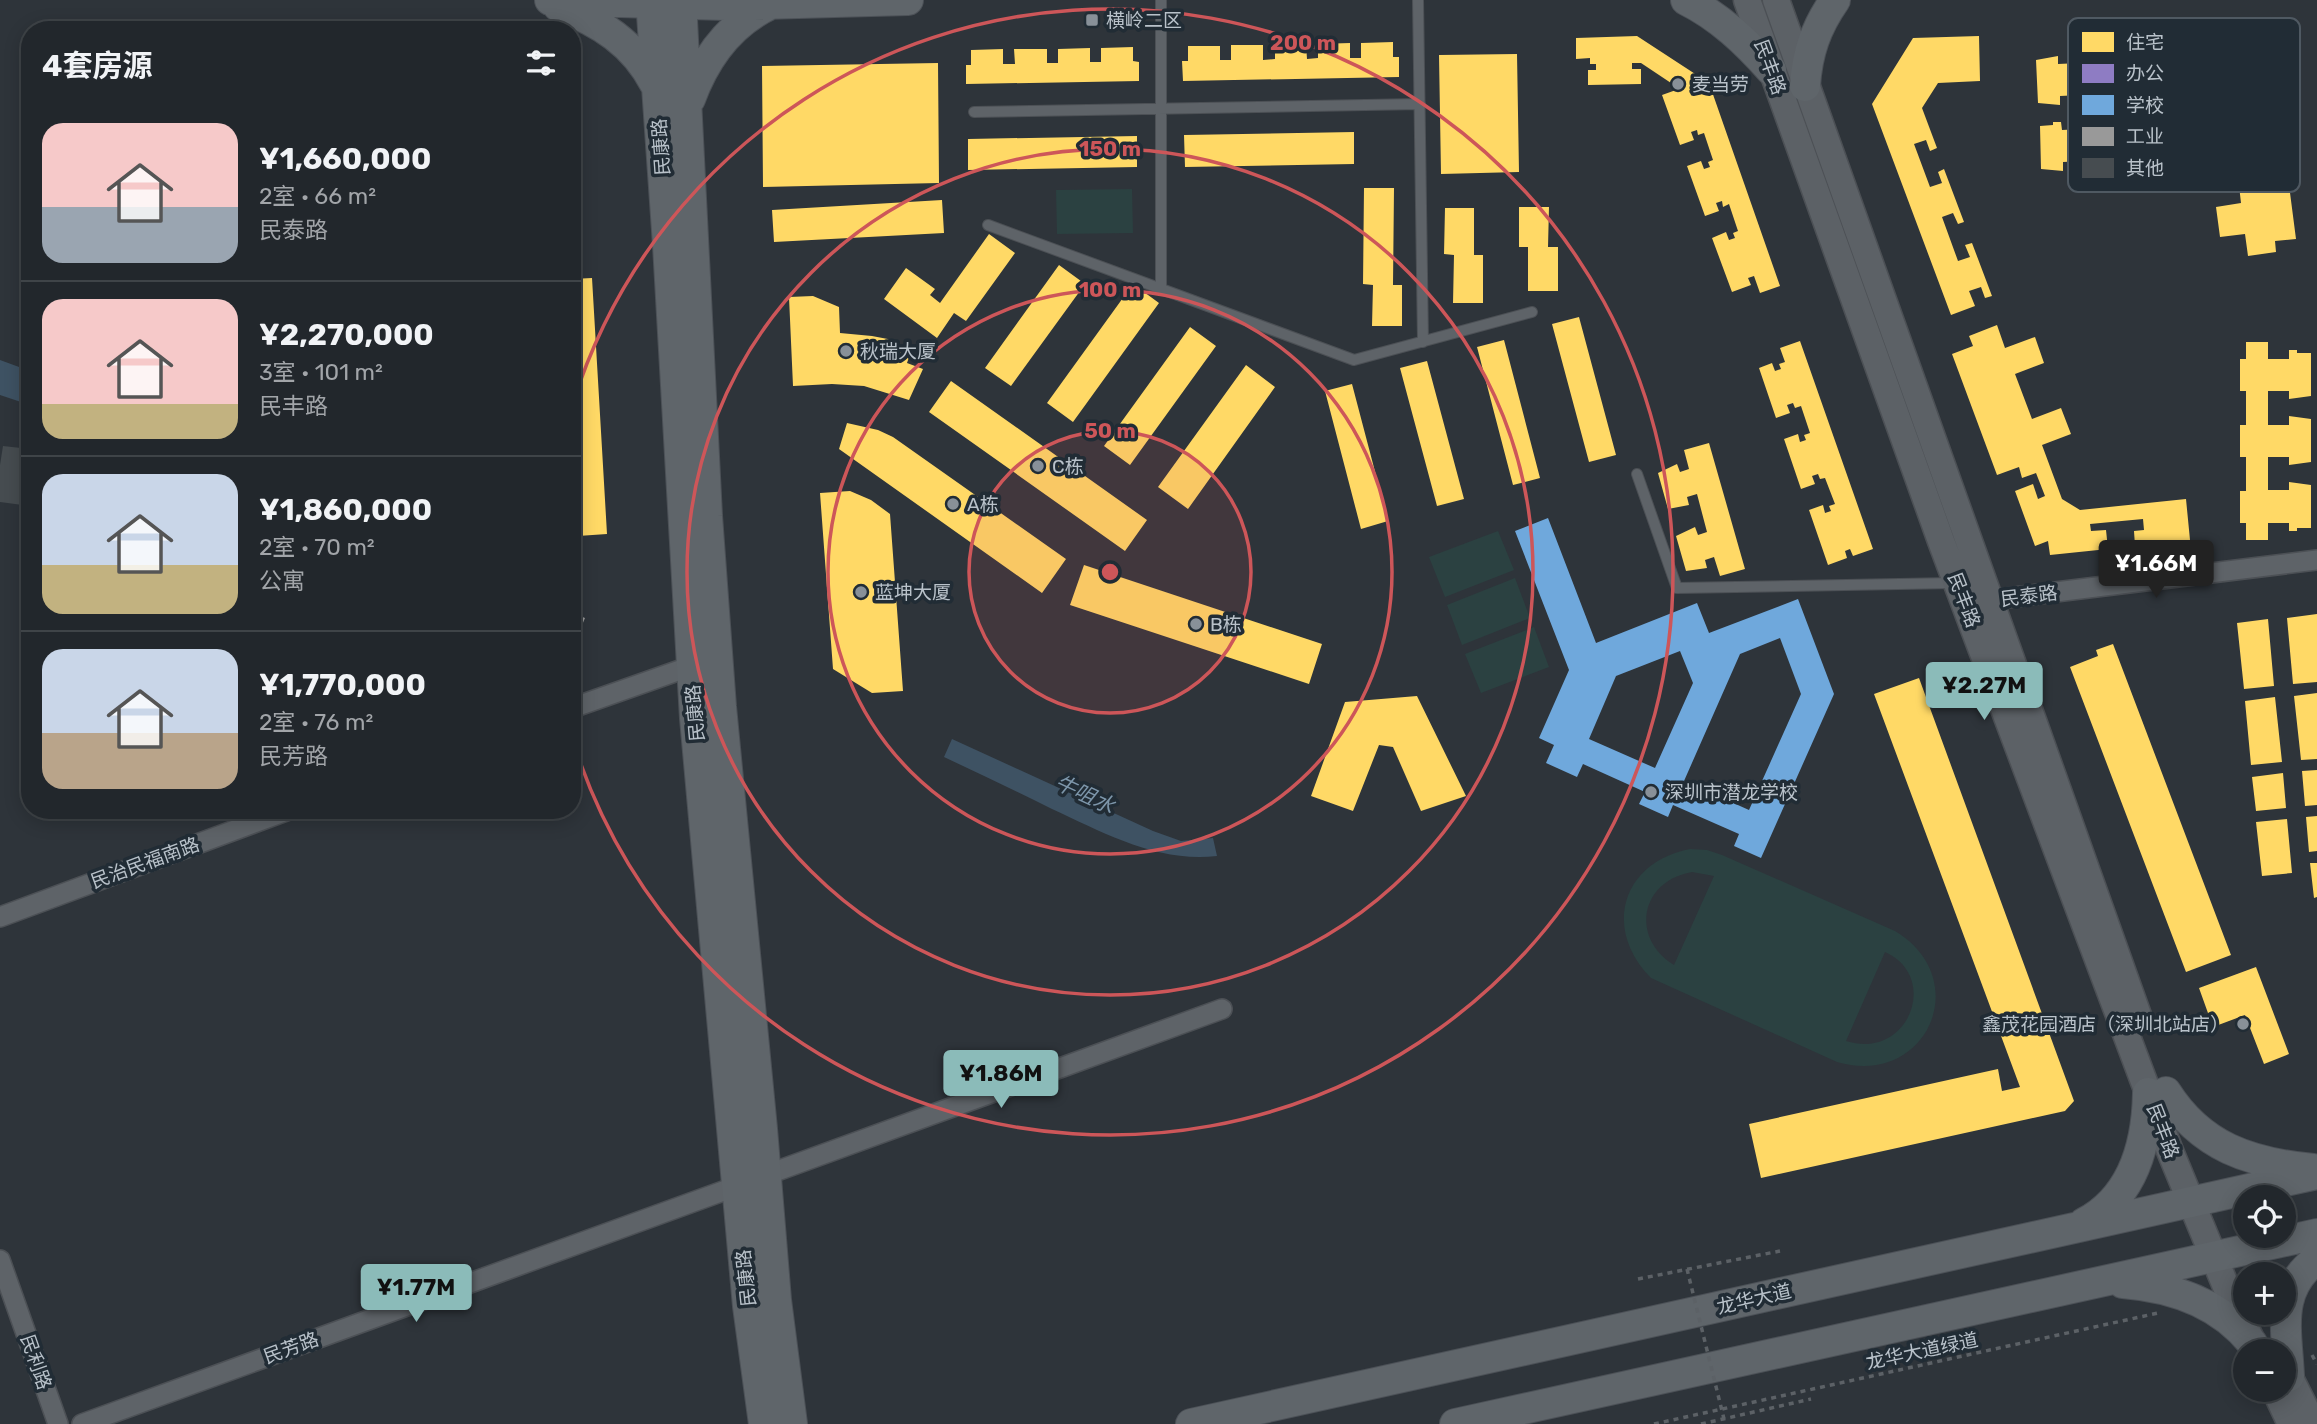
<!DOCTYPE html>
<html lang="zh">
<head>
<meta charset="utf-8">
<style>
  :root { --surface:#22272c; --page:#2a2f34; --text:#f1f3f6; --muted:#a2a5a9; --line:#3f4448; --accent:#8bbbb9 }
  body { margin:0; font-family:Rubik,"Noto Sans SC",sans-serif; background:var(--page); color:var(--text); height:100vh; display:flex; flex-direction:column; font-size:26px; white-space:nowrap }
  * { box-sizing:border-box; margin:0 }
  p { font-size:23px; color:var(--muted) }
  .icon { flex:none; width:38px; height:38px; fill:none; stroke:currentColor; stroke-width:2; stroke-linecap:round; stroke-linejoin:round }
  .map { position:relative; flex:1; overflow:hidden }
  .details { position:absolute; left:21px; top:21px; width:560px; height:798px; display:flex; flex-direction:column; background:var(--surface); border-radius:28px; box-shadow:0 4px 18px #0003,0 0 0 2px var(--line) }
  .details>* { flex:none }
  .tools { position:absolute; left:2233px; top:1185px; display:grid; gap:14px }
  .tools a { display:grid; place-items:center; width:63px; height:63px; border-radius:50%; background:var(--surface); box-shadow:0 4px 18px #0003,0 0 0 2px var(--line); font-size:35px }
  .price { position:absolute; translate:-50% -60px; padding:0 16px; border-radius:7px; background:var(--accent); color:#111; font-size:23px; line-height:46px; filter:drop-shadow(0 2px 4px #0008) }
  .price::after { content:''; position:absolute; left:50%; top:42px; width:21px; height:16px; margin-left:-10px; background:inherit; clip-path:polygon(0 0,100% 0,50% 100%) }
  .price.on { background:#222; color:#fff }
  ul { padding:0; list-style:none }
  li { display:flex; align-items:center; gap:21px; height:175px; padding:0 21px }
  li+li { border-top:2px solid var(--line) }
  li span { display:grid; place-items:center; flex:none; width:196px; height:140px; border-radius:21px; color:#555 }
  li>.icon { margin-inline-start:auto }
  span .icon { width:84px; height:84px; fill:#fffc; stroke-width:1 }
  li b { font-size:30px }
  h2 { display:flex; justify-content:space-between; align-items:center; height:84px; padding:0 21px; font-size:30px }
  .map>svg:first-child { display:block }
</style>
</head>
<body>
<div class="map">
<svg width="2317" height="1424" viewBox="0 0 2317 1424">
  <rect width="100%" height="100%" fill="#2e343a"/>
  <!-- green -->
  <path fill="#2b4141" fill-rule="evenodd" d="M1132,189L1133,233L1057,234L1056,190Z
    M1498,531L1514,570L1445,597L1429,557Z
    M1515,578L1530,618L1462,645L1447,605Z
    M1534,627L1549,667L1481,693L1465,654Z
    M1690,849L1707,850L1722,855L1895,931C1975,979 1927,1088 1837,1062L1651,978C1602,929 1622,862 1690,849ZM1692,872L1714,876L1674,965C1630,938 1640,881 1692,872ZM1885,952C1941,977 1908,1061 1846,1041Z"/>
  <!-- water -->
  <path fill="#3e5263" d="M0,360L30,371V405L0,395Z
    M952,739L1153,831L1181,841L1213,838L1217,856C1158,863 1104,833 1052,809C1016,791 980,774 944,757Z"/>
  <!-- homes -->
  <path fill="#ffd966" d="M2247,27L2249,38L2269,35L2276,88L2256,91L2259,113L2279,110L2286,163L2265,166L2268,188L2289,185L2296,239L2275,241L2276,252L2248,256L2245,234L2220,237L2216,207L2241,203L2236,159L2211,162L2207,132L2232,128L2226,83L2201,87L2197,56L2222,53L2219,30Z
    M1637,36L1709,83L1780,286L1760,293L1754,276L1748,278L1751,285L1732,292L1712,238L1726,232L1729,240L1735,238L1733,233L1738,231L1729,204L1723,207L1722,201L1716,203L1719,211L1705,216L1687,166L1701,161L1704,169L1710,167L1708,162L1713,160L1704,133L1698,135L1697,130L1691,132L1694,140L1680,145L1662,95L1676,90L1674,85L1641,63H1632V69H1641V84L1588,85V70H1596V64H1590V58L1576,59V38Z
    M1979,36L1980,81L1938,83L1922,108L1937,148L1930,151L1926,140L1914,144L1930,187L1942,183L1938,172L1944,169L1964,222L1958,224L1953,213L1942,217L1958,261L1970,257L1965,245L1972,243L1992,296L1985,298L1981,287L1969,291L1975,306L1951,315L1872,104L1913,38Z
    M1393,42V57H1399V77L1183,81L1182,61H1188V46H1220V60H1231V45H1263V60L1275,59V45L1306,44L1307,59L1318,58V44L1350,43V58H1361V43Z
    M2100,45L2102,62H2108L2109,94H2103L2104,128H2111L2112,160H2106V177L2085,178L2084,161L2063,162V171L2041,169L2040,126L2053,125V122H2061L2062,130L2082,129L2081,95L2060,96V105L2038,103L2036,60L2058,56V64L2080,63L2079,46Z
    M1133,47V61L1139,62V81L966,84V65H971V50L1003,49V64H1015L1014,49H1047V63H1058V49L1090,48V62H1101V48Z
    M1517,54L1519,172L1441,174L1439,55Z
    M938,63L939,183L763,187L762,66Z
    M1354,132V164L1185,167L1184,135Z
    M1137,136V167L968,170V139Z
    M1364,188H1394L1393,285H1402V326H1372L1373,285L1363,284Z
    M942,200L944,233L774,242L772,210Z
    M1519,207H1549L1548,247H1558V291H1528V247H1519Z
    M1445,208H1474V255H1483V303H1453L1454,255L1444,254Z
    M989,234L1015,253L966,321L954,313L937,338L884,299L906,268L935,289L930,295L940,303Z
    M1059,265L1085,284L1011,386L985,368Z
    M592,278L607,534L578,536L572,444V279Z
    M1133,284L1159,303L1073,422L1047,403Z
    M813,296L839,307L840,333L872,336L893,340L892,344L902,348L900,354L909,357L907,363L923,369L909,400L864,386L832,384L793,386L789,297Z
    M1579,317L1616,455L1589,462L1552,324Z
    M1997,325L2005,348L2035,337L2044,363L2015,374L2032,419L2061,408L2071,434L2042,445L2062,499L2080,510L2186,499L2190,540L2135,546L2134,531L2144,530L2143,519L2090,524L2091,531L2106,530L2108,549L2050,555L2048,541L2035,546L2015,491L2033,484L2038,499L2045,496L2036,473L2022,478L2019,467L1997,475L1952,354L1973,346L1969,336Z
    M1190,327L1216,346L1130,465L1104,446Z
    M1504,340L1540,478L1513,485L1477,347Z
    M1800,341L1873,549L1853,556L1850,549L1845,551L1847,558L1828,565L1809,510L1823,505L1825,513L1831,511L1829,506L1835,504L1825,478L1820,479L1818,474L1812,476L1815,484L1801,489L1784,439L1798,434L1800,442L1806,440L1804,435L1810,433L1801,406L1795,408L1793,403L1787,405L1790,413L1776,418L1759,368L1772,363L1775,371L1781,369L1779,364L1785,362L1780,348Z
    M2246,342H2268V359H2289V350H2297V353H2311V396L2289,399V391H2268V425H2289V416L2311,419V462L2289,465V457H2268V490H2289V482L2311,485V528H2297V531H2289V523H2268V540H2246V523H2240V491H2246V457H2240V425H2246V391H2240V359H2246Z
    M1427,361L1464,499L1437,506L1400,368Z
    M1246,365L1275,387L1188,509L1158,487Z
    M951,381L1147,520L1125,551L929,412Z
    M1352,384L1388,521L1361,529L1325,391Z
    M847,423L878,430L893,437L1066,559L1042,593L839,449Z
    M1709,443L1745,569L1720,576L1714,557L1705,560L1707,568L1686,571L1676,536L1695,527L1698,535L1707,532L1697,494L1687,497L1689,505L1668,509L1658,473L1677,464L1680,472L1689,469L1684,450Z
    M850,491L871,500L890,514L903,691L872,693L833,669L820,493Z
    M1084,565L1322,644L1309,684L1070,605Z
    M2317,614V682L2293,684L2287,618Z
    M2268,619L2274,686L2244,689L2237,623Z
    M2113,644L2231,955L2186,972L2070,667L2098,656L2096,650Z
    M1919,678L2074,1101L2065,1111L1761,1178L1749,1124L1998,1069L2002,1091L2020,1087L1874,694Z
    M2317,693V759L2301,760L2294,696Z
    M1417,696L1466,796L1421,811L1393,747L1379,745L1353,811L1311,796L1345,702Z
    M2275,697L2282,762L2251,765L2245,701Z
    M2317,770V805L2305,806L2302,771Z
    M2283,773L2286,808L2256,811L2252,777Z
    M2317,816V851L2309,852L2306,817Z
    M2287,819L2292,873L2262,876L2256,822Z
    M2310,863H2317V897L2314,898Z
    M2256,967L2289,1054L2264,1064L2245,1015L2213,1027L2199,988Z"/>
  <!-- offices -->
  <path fill="#8e7cc3" d="M572,66L583,67L577,180L572,179Z"/>
  <!-- schools -->
  <path fill="#6fa8dc" fill-rule="evenodd" d="M1548,518L1596,643L1697,603L1709,633L1798,599L1834,694L1761,858L1734,846L1739,834L1673,805L1668,817L1639,804L1645,792L1583,764L1577,777L1546,763L1554,745L1539,738L1569,670L1515,531ZM1780,638L1801,694L1749,810L1684,781L1740,654ZM1680,651L1693,683L1655,768L1589,739L1616,676Z"/>
  <!-- industry -->
  <path fill="#999" d="M572,613L585,618L572,649Z
    M109,810H138V811L112,820Z"/>
  <!-- building -->
  <path fill="#464c50" d="M3,446L30,449V506L0,502V465Z"/>
  <g fill="none" stroke-linecap="round" stroke-linejoin="round">
    <!-- lane casing -->
    <g stroke="#4c5055" stroke-width="12">
      <path id="lane" d="M1161,0V289
        M1418,0L1423,342
        M974,112L1420,104
        M988,225L1354,360L1532,312
        M1637,474L1677,588L1953,583"/>
    </g>
    <!-- street casing -->
    <g stroke="#4c5055" stroke-width="22">
      <path id="street" d="M1990,600L2317,560
        M572,708L700,663
        M0,917L289,810
        M766,1175L1222,1009
        M0,1260L58,1424
        M82,1424L737,1186"/>
    </g>
    <!-- secondary casing -->
    <g stroke="#4c5055" stroke-width="29">
      <path id="secondary" d="M1747,0L1941,541L2170,1151L2227,1289L2250,1337
        M1776,0L2139,1018
        M2284,1366L2313,1424
        M2275,1390L2291,1424"/>
    </g>
    <!-- primary casing -->
    <g stroke="#4c5157" stroke-width="32">
      <path id="primary" d="M550,0L726,5L908,0
        M651,0L668,245L695,718L748,1306L764,1424
        M681,0L707,516L721,707L762,1129L776,1300L792,1424
        M1686,0C1720,17 1746,42 1771,70
        M558,6C600,22 634,43 655,84
        M1805,86C1807,53 1816,27 1835,0
        M690,99C705,58 730,23 771,4
        M2166,1092C2201,1147 2250,1163 2313,1169
        M2084,1223C2134,1197 2147,1144 2148,1093
        M2123,1283C2173,1287 2220,1303 2252,1343
        M2289,1376C2287,1331 2275,1290 2317,1259
        M1191,1424L2317,1174
        M1455,1424L2317,1234"/>
    </g>
    <!-- path -->
    <path stroke="#5c6166" stroke-width="3.5" stroke-dasharray="5 5" stroke-linecap="butt" d="M1638,1279L1780,1251
      M2312,1355L2317,1364
      M2241,1364L2245,1373
      M1654,1424L2158,1313
      M1701,1424L1811,1399"/>
    <!-- lane -->
    <use href="#lane" stroke="#5e6368" stroke-width="10"/>
    <!-- street -->
    <use href="#street" stroke="#5e6368" stroke-width="19"/>
    <!-- secondary -->
    <use href="#secondary" stroke="#5c6166" stroke-width="26"/>
    <!-- primary -->
    <use href="#primary" stroke="#5f656a" stroke-width="30"/>
    <!-- path-bridge -->
    <path stroke="#5c6166" stroke-width="3.5" stroke-dasharray="5 5" stroke-linecap="butt" d="M1687,1269L1724,1419"/>
  </g>
  <!-- distance rings -->
  <circle cx="1110" cy="572" r="141" fill="#cd5659" fill-opacity=".12"/>
  <g fill="none" stroke="#cd5659" stroke-width="3.5">
    <circle cx="1110" cy="572" r="141"/>
    <circle cx="1110" cy="572" r="282"/>
    <circle cx="1110" cy="572" r="423"/>
    <path d="M573 403A563 563 0 1 1 573 741"/>
  </g>
  <!-- markers -->
  <g fill="#889098" stroke="#212c35" stroke-width="2.5">
    <rect x="1085" y="13" width="14" height="14" rx="3.5"/>
    <circle cx="1678" cy="84" r="7"/>
    <circle cx="846" cy="351" r="7"/>
    <circle cx="1038" cy="466" r="7"/>
    <circle cx="953" cy="504" r="7"/>
    <circle cx="861" cy="592" r="7"/>
    <circle cx="1196" cy="624" r="7"/>
    <circle cx="1651" cy="792" r="7"/>
    <circle cx="2243" cy="1024" r="7"/>
  </g>
  <g text-anchor="middle" dominant-baseline="central" stroke-width="7" stroke-linejoin="round" paint-order="stroke">
    <!-- poi labels -->
    <g font-size="19" fill="#b9c2ca" stroke="#212c35" text-anchor="start">
      <text x="1106" y="20">横岭二区</text>
      <text x="1692" y="84">麦当劳</text>
      <text x="860" y="351">秋瑞大厦</text>
      <text x="1052" y="466">C栋</text>
      <text x="967" y="504">A栋</text>
      <text x="875" y="592">蓝坤大厦</text>
      <text x="1210" y="624">B栋</text>
      <text x="1665" y="792">深圳市潜龙学校</text>
      <text x="2229" y="1024" text-anchor="end">鑫茂花园酒店（深圳北站店）</text>
    </g>
    <!-- street labels -->
    <g font-size="19" fill="#b9c2ca" stroke="#212c35">
      <text transform="translate(1770 67) rotate(70)">民丰路</text>
      <text transform="translate(661 147) rotate(-94)">民康路</text>
      <text transform="translate(2029 596) rotate(-7)">民泰路</text>
      <text transform="translate(1964 600) rotate(69)">民丰路</text>
      <text transform="translate(695 713) rotate(-95)">民康路</text>
      <text transform="translate(145 863) rotate(-20)">民治民福南路</text>
      <text transform="translate(2163 1131) rotate(69)">民丰路</text>
      <text transform="translate(746 1278) rotate(-96)">民康路</text>
      <text transform="translate(1754 1299) rotate(-13)">龙华大道</text>
      <text transform="translate(291 1348) rotate(-20)">民芳路</text>
      <text transform="translate(1922 1351) rotate(-12)">龙华大道绿道</text>
      <text transform="translate(36 1362) rotate(71)">民利路</text>
    </g>
    <!-- water labels -->
    <g font-size="21" font-style="italic" fill="#7d96aa" stroke="#212c35">
      <text transform="translate(1085 794) rotate(25)">牛咀水</text>
    </g>
  </g>
  <!-- legend -->
  <rect x="2068" y="18" width="232" height="174" rx="10" fill="#212c35" stroke="#4f5962" stroke-width="2"/>
  <rect x="2082" y="32" width="32" height="20" fill="#ffd966"/>
  <rect x="2082" y="64" width="32" height="19" fill="#8e7cc3"/>
  <rect x="2082" y="95" width="32" height="20" fill="#6fa8dc"/>
  <rect x="2082" y="127" width="32" height="19" fill="#999"/>
  <rect x="2082" y="158" width="32" height="20" fill="#464c50"/>
  <g font-size="19" fill="#b9c2ca">
    <text x="2126" y="49">住宅</text>
    <text x="2126" y="80">办公</text>
    <text x="2126" y="112">学校</text>
    <text x="2126" y="143">工业</text>
    <text x="2126" y="175">其他</text>
  </g>
  <circle cx="1110" cy="572" r="10" fill="#cd5659" stroke="#212c35" stroke-width="3.5"/>
  <g font-size="21" text-anchor="middle" font-weight="bold" fill="#cd5659" stroke="#212c35" stroke-width="7" stroke-linejoin="round" paint-order="stroke">
    <text x="1303" y="50">200 m</text>
    <text x="1110" y="156">150 m</text>
    <text x="1110" y="297">100 m</text>
    <text x="1110" y="438">50 m</text>
  </g>
</svg>
<div class="tools">
<a><svg class="icon" aria-label="locate" viewBox="0 0 24 24"><circle cx="12" cy="12" r="6"/><path d="M12 2v4M12 18v4M2 12h4M18 12h4"/></svg></a>
<a>+</a>
<a>−</a>
</div>
<b class="price on" style="left:2156px;top:600px">¥1.66M</b>
<b class="price" style="left:1984px;top:722px">¥2.27M</b>
<b class="price" style="left:1001px;top:1110px">¥1.86M</b>
<b class="price" style="left:416px;top:1324px">¥1.77M</b>
<section class="details">
<h2>4套房源<svg class="icon" aria-label="filters" viewBox="0 0 24 24"><path d="M4 7h16M4 17h16"/><circle cx="9" cy="7" r="2"/><circle cx="15" cy="17" r="2"/></svg></h2>
<ul>
<li><span style="background:linear-gradient(#f6c9c9 60%,#9aa5b1 0)"><svg class="icon" aria-label="home" viewBox="0 0 24 24"><path d="M3 11l9-7 9 7M6 9v11h12V9"/></svg></span><div><b>¥1,660,000</b><p>2室 · 66 m²</p><p>民泰路</p></div></li>
<li><span style="background:linear-gradient(#f6c9c9 75%,#c2b280 0)"><svg class="icon" aria-label="home" viewBox="0 0 24 24"><path d="M3 11l9-7 9 7M6 9v11h12V9"/></svg></span><div><b>¥2,270,000</b><p>3室 · 101 m²</p><p>民丰路</p></div></li>
<li><span style="background:linear-gradient(#c9d6e8 65%,#c2b280 0)"><svg class="icon" aria-label="home" viewBox="0 0 24 24"><path d="M3 11l9-7 9 7M6 9v11h12V9"/></svg></span><div><b>¥1,860,000</b><p>2室 · 70 m²</p><p>公寓</p></div></li>
<li><span style="background:linear-gradient(#c9d6e8 60%,#b9a48a 0)"><svg class="icon" aria-label="home" viewBox="0 0 24 24"><path d="M3 11l9-7 9 7M6 9v11h12V9"/></svg></span><div><b>¥1,770,000</b><p>2室 · 76 m²</p><p>民芳路</p></div></li>
</ul>
</section>
</div>
</body>
</html>
